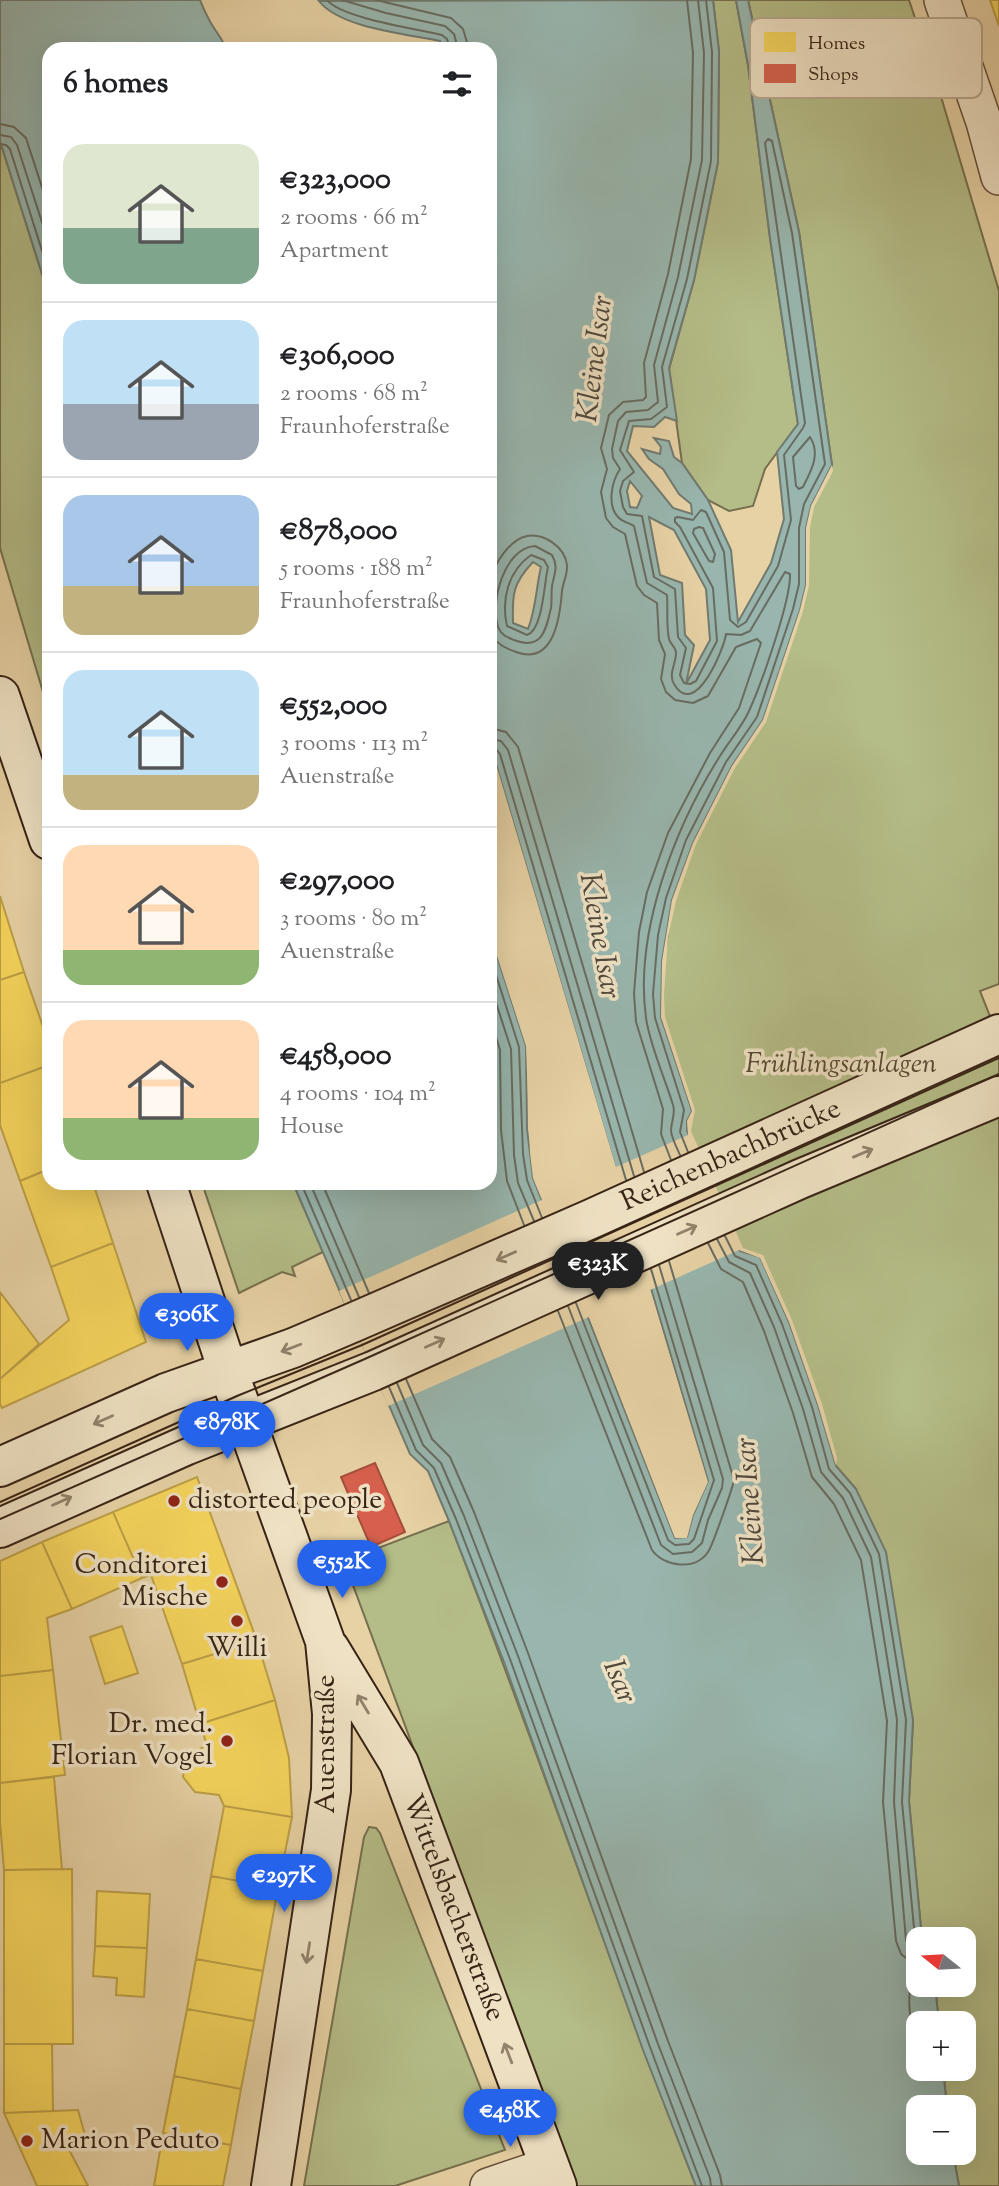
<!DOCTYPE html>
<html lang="en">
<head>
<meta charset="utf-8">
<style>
  :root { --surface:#fff; --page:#f2f2f2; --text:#202124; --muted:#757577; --line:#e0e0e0; --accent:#2563eb }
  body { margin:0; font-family:"Sorts Mill Goudy",serif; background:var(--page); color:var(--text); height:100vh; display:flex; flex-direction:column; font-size:26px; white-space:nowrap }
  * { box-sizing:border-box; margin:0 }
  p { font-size:23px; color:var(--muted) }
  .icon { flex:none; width:38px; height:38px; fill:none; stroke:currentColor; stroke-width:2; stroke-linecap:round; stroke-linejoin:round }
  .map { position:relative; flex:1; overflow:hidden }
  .drawer { position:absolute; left:42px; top:42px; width:455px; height:1148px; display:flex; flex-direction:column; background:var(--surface); border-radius:21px; box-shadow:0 7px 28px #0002 }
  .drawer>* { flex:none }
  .needle { width:46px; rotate:288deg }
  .fabs { position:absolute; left:906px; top:1927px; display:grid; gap:14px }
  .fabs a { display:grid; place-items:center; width:70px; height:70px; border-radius:14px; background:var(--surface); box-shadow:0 7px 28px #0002; font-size:35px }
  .price { position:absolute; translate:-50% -60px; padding:0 16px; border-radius:24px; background:var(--accent); color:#fff; font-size:23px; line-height:46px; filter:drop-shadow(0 2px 4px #0008) }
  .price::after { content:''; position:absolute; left:50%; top:42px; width:21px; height:16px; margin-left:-10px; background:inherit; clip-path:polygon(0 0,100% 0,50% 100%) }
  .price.selected { background:#222; color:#fff }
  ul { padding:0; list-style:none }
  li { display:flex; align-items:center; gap:21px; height:175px; padding:0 21px }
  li+li { border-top:2px solid var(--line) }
  li span { display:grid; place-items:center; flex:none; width:196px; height:140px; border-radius:21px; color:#555 }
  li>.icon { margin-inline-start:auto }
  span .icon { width:84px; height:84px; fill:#fffc; stroke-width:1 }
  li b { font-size:30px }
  h2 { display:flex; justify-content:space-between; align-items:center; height:84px; padding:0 21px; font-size:30px }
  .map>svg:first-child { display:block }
</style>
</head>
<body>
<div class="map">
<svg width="999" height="2186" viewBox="0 0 999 2186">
  <rect width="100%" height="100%" fill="#e7d2a5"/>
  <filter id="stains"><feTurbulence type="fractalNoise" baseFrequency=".00286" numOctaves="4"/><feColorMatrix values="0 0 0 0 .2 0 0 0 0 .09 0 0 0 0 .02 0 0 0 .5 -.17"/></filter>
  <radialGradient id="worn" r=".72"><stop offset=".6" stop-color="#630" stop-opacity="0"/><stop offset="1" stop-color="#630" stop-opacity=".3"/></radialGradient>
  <!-- green -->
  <path fill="#b4bc87" stroke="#76704e" stroke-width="2" d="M713,0H736L748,65L770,238L798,424L765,469L753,506L729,511L708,500L682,463L669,369L694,280L718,162L719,52Z
    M748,0H909L942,100L999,291V984L980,991L999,1039V2186H959L953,2153L964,2152V2107H947L943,2069L964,2068V2023H939L935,1985L964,1984V1939H922L909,1801L913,1720L856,1489L836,1466L687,1131L661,1017L660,994L672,900L811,506L832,465L799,232Z
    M0,141L49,296V712L0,548Z
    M202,1183H293L323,1252L292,1267L295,1276L282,1272L239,1293Z
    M449,1521C535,1742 610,1966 696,2186H576L344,1561Z
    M369,1827L376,1828L380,1833L505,2150L395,2186H304L364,1837Z"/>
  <!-- water -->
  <path fill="#98b6ae" stroke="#717b71" stroke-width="2" fill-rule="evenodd" d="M0,0H200C204,10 208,19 214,28C219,36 223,40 226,49H49V296L0,141Z
    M713,0L719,51L718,162L694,280L669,368L677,421L665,417L654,427L633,426L627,451L673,508L692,514L691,504L679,494L663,469L649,459L642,449L660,454L661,447L654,438L669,441L674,457L682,463L708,500L731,550L738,622L771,563L784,519L777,452L798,424L770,238L748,65L736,0H748L799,232L832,465L811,506L806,528V585L800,610L763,720L732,766L693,843L672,900L662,961L661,1017L692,1111L687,1121V1131L740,1251L760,1257L789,1322L818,1405L836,1466L856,1489L886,1552L913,1720L909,1801L922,1939H919V1984L935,1985L939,2023H919V2068L943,2069L947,2107H919V2152L953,2153L959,2186H696L643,2050L504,1662L449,1521L428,1471L410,1454L293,1183H490V934L526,1046L527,1129L533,1178L675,1538L687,1537L693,1515L708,1481L490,744V49H444L440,41C406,34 340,28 319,1ZM630,481L642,496L637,508L630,507L627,491ZM649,517L674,530L706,589L710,640L686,684L694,645L685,635L682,583L660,575ZM533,562L541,567C536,588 536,609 528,629L513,623C512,594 513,583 533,562Z"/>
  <!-- pier -->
  <path fill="#e7d2a5" d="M832,465L833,471L814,507L810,528L809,585L803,611L766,722L735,768L696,844L676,901L668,937L664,994L665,1017L695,1110L691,1131L743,1248L763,1255L792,1320L822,1404L837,1458L836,1466L818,1405L789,1322L760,1258L739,1250L650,1290L708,1482L693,1515L687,1538H675L589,1317L388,1406L339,1291L542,1200L533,1178L530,1153L526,1046L490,934L491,931L530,1046L531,1128L537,1177L678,1535L684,1534L690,1514L704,1481L490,757V744L616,1167L688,1135L687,1121L692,1111L661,1017L662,961L672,900L693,843L732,766L763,720L800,610L806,585V528L811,506Z"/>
  <!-- homes -->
  <path fill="#f6d55c" stroke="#bda047" stroke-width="2" d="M990,0H999V26Z
    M0,896L24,972L0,980Z
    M24,972L49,1044V1065L0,1083V980Z
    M49,1065V1169L20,1181L0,1125V1083Z
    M49,1169V1183H93L113,1243L51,1267L20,1181Z
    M113,1243L146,1342L2,1408L0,1404V1379L69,1320L51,1267Z
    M0,1292L39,1344L0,1379Z
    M197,1477L257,1641L182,1664L151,1575L142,1578L113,1512Z
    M113,1512L142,1578L72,1609L42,1542Z
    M42,1542L72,1609L47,1618L53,1670L0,1676V1561Z
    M122,1626L138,1673L105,1684L90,1637Z
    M257,1641L275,1700L200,1724L182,1664Z
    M53,1670L65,1775L0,1783V1676Z
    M275,1700L289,1758L292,1817L224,1806L219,1795L195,1792L183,1777L186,1757L207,1745L200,1724Z
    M54,1777L62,1869L4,1870L0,1821V1783Z
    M224,1806L292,1817L278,1888L211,1876Z
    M72,1869L73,2044H4V1870Z
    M211,1876L278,1888L263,1971L196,1959Z
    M97,1891L150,1894L147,1948L95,1946Z
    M95,1946L147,1948L144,1997L116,1995L117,1978L93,1976Z
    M196,1959L263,1971L254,2021L187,2009Z
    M187,2009L254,2021L241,2089L174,2076Z
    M4,2044H52L53,2111L4,2113Z
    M174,2076L241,2089L231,2145L163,2133Z
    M78,2110L85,2135L64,2140L88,2186H37L4,2113Z
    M163,2133L231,2145L223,2186H154Z"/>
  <!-- shops -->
  <path fill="#d6604d" stroke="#a64e3c" stroke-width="2" d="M375,1463L405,1532L371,1547L341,1477Z"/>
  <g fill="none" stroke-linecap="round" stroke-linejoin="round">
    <!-- shore -->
    <path stroke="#686c62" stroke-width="2" d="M327,0C341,18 417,29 442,35L447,39L450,49
      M342,0L386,13L445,26L454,34L458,49
      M376,0L451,18L463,29L469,49
      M0,124L14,127L26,138L49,209
      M0,135L11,137L17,145L49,244
      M0,144L6,145L10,149L49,273
      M810,437C821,454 811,471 803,487L799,489L796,486L793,457Z
      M699,527L703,528L715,554L713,562L709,561L693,533L694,529Z
      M535,546L552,555C559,567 554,574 552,586C551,594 552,601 551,608C546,630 542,651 514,640C507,637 501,635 498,627C490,602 504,548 535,546Z
      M531,555L544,560L548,567C544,583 543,630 527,635L507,626C501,600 508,571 531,555Z
      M490,580C495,563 509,540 527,536C544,533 565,547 567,565C568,574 563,582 562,591C560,617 554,666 516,652C505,648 497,644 490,634
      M490,728L506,732L518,747L644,1172
      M490,739L501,741L508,750L634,1176
      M490,748L496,749L500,754L626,1180
      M490,956L519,1047L523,1154L527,1180L542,1218
      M490,984L511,1049L514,1155L518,1183L534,1221
      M490,1017L500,1050L501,1130L507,1181L524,1225
      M688,1152L680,1132L684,1110L655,1018L653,994L658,935L666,898L686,840L726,762L757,717L793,609L799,584V528L804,504L825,464L792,233L772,141L768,139L765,143L805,423L803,428L784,455L791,520L778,566L746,622L738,627L730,620L724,552L706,512L701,510L693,520L678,517L675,518V522L680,527L713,588L717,641L696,681L690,684L684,683L680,675L686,648L678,637L675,589L654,577L642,516L627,514L623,507L620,491L623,481L634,472L620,450L629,421L651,419L667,407L662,367L687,279L711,161L712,52L706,0
      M680,1155C677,1148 672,1139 671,1131C671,1122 676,1113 673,1105C665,1078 650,1046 646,1018C634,932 675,827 720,756C729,741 742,727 749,711C761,685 791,600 790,574L785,572L750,631L741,635L726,634C724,649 695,720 674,684C668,674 676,664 676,653C676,647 670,644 669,639C666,625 668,609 667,595L647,583L634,526C630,523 623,522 619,518C606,506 612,481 620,469L613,458L612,449L618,421L626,412L648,410L658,402L654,365L678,277L702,160L704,53L698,0
      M671,1160L661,1134L663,1109L636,1022L634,993L639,932L647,892L668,833L710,753L739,708L761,643L757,639L736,647L708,696L693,703L675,700L666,692L661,679L665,654L659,640L657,603L644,595L637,586L625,534L613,527L606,518L601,492L607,469L601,448L609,415L623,402L643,400L646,397L644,363L668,274L691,159L693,53L687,0
      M301,1183L351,1300
      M310,1183L359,1297
      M322,1183L369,1293
      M725,1236L735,1256L756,1265L782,1324L812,1407L829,1469L850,1493L879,1554L906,1720L902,1802L915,1938L919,1945
      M717,1239L729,1262L750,1273L774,1327L803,1409L821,1472L843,1498L871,1557L897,1720L894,1802L906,1940L910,1949L919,1954
      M708,1243L721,1269L743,1282L764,1331L793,1413L812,1477L834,1504L861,1560L887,1721L883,1802L896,1941L901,1954L916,1966C907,1986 906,2020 919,2039
      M576,1303L668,1540L675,1545L689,1544L694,1539L714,1480L651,1269
      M568,1306L661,1545L673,1554L692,1552L702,1543L708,1520L722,1488L723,1479L659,1265
      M558,1311L652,1550C664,1567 695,1571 708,1552C712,1547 733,1487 734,1480L669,1261
      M406,1379L432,1439L450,1457L474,1512L528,1653L668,2041L720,2175L722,2186
      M397,1383L423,1445L441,1463L464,1516L518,1656L658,2044L710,2178L711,2186
      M389,1387L416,1450L434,1468L456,1519L510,1659L650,2047L702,2186"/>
    <!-- minor casing -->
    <g stroke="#634f3a" stroke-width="38">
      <path id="minor" d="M942,0L984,122L999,177
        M488,2186L550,2165"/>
    </g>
    <!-- secondary casing -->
    <g stroke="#372316" stroke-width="42">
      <path id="secondary" d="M0,696L49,840
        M166,1183L228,1371L325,1641L332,1714L331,1790L271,2186
        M0,1467L166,1393L293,1348L352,1323L591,1219L999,1034
        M0,1528L187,1445L373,1371L800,1179L999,1096
        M330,1649L399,1763L557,2186"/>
    </g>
    <!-- minor -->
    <use href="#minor" stroke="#efe2c4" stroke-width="35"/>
    <!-- secondary -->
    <use href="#secondary" stroke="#efe2c4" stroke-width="38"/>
    <!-- tram -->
    <path stroke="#372316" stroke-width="2" d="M0,1502L237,1396L362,1345L999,1058
      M0,1519L367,1358L999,1074"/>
  </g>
  <!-- one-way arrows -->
  <defs><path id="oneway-shaft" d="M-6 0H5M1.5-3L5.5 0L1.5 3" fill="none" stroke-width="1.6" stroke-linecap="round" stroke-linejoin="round" transform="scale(1.75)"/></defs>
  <g stroke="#93826d">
    <use href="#oneway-shaft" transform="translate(863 1153) rotate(-23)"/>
    <use href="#oneway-shaft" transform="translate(687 1230) rotate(-24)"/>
    <use href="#oneway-shaft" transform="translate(506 1256) rotate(156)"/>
    <use href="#oneway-shaft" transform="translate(435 1343) rotate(-24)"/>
    <use href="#oneway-shaft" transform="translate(291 1348) rotate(159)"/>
    <use href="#oneway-shaft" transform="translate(103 1420) rotate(156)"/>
    <use href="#oneway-shaft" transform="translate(62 1501) rotate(-24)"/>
    <use href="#oneway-shaft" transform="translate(363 1704) rotate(-121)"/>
    <use href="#oneway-shaft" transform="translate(308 1953) rotate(99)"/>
    <use href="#oneway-shaft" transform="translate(508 2053) rotate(-111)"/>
  </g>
  <!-- markers -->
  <g fill="#8f2418" stroke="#efe2c4" stroke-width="2.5">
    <circle cx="174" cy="1501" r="7"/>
    <circle cx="222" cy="1582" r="7"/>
    <circle cx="237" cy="1621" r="7"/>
    <circle cx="227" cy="1741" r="7"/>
    <circle cx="27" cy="2141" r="7"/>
  </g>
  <g text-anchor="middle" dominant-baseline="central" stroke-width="7" stroke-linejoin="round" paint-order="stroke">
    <!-- park labels -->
    <g font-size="28" font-style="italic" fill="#564932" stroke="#efe2c4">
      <text x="841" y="1065">Frühlingsanlagen</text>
    </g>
    <!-- street labels -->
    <g font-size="28" fill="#372316" stroke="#efe2c4">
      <text transform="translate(731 1156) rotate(-24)">Reichenbachbrücke</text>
      <text transform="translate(327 1744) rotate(-90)">Auenstraße</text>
      <text transform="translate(453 1908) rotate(69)">Wittelsbacherstraße</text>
    </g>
    <!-- poi labels -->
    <g font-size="28" fill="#372316" stroke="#efe2c4" text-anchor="start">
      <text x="188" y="1501">distorted people</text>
      <text x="208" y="1566" text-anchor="end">Conditorei<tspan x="208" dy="32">Mische</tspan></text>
      <text x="237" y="1649" text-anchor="middle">Willi</text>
      <text x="213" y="1725" text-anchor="end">Dr. med.<tspan x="213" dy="32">Florian Vogel</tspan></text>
      <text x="41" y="2141">Marion Peduto</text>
    </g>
    <!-- water labels -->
    <g font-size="30" font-style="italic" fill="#4f483c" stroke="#efe2c4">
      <text transform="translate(596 359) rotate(-83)">Kleine Isar</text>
      <text transform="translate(599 936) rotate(80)">Kleine Isar</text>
      <text transform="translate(751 1501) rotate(-94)">Kleine Isar</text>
      <text transform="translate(619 1682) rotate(68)">Isar</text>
    </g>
  </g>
  <!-- legend -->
  <rect x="750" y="18" width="232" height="80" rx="10" fill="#efe2c4" stroke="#b8a990" stroke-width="2"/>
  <rect x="764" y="32" width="32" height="20" fill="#f6d55c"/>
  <rect x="764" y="64" width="32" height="19" fill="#d6604d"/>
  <g font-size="19" fill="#372316">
    <text x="808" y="49">Homes</text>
    <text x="808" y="80">Shops</text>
  </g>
  <rect width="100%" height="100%" filter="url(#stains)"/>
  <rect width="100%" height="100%" fill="url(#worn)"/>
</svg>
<div class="fabs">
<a><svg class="needle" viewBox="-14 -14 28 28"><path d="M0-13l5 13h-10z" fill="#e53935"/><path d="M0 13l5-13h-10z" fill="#757577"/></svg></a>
<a>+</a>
<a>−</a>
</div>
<b class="price selected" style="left:598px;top:1302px">€323K</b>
<b class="price" style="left:187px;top:1353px">€306K</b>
<b class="price" style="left:227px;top:1461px">€878K</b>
<b class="price" style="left:342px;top:1600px">€552K</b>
<b class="price" style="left:284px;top:1914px">€297K</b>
<b class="price" style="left:510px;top:2149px">€458K</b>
<section class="drawer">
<h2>6 homes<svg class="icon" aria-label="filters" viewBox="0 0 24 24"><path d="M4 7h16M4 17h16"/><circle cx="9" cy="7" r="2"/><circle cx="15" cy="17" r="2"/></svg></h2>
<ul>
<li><span style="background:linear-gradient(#dfe7d0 60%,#7fa58c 0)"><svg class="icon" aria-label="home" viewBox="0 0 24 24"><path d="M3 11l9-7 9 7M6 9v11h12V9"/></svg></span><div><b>€323,000</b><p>2 rooms · 66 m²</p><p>Apartment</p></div></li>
<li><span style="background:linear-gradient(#bfe0f5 60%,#9aa5b1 0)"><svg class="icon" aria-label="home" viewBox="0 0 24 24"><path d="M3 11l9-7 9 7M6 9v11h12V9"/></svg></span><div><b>€306,000</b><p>2 rooms · 68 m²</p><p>Fraunhoferstraße</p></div></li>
<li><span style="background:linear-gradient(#a9c7e8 65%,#c2b280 0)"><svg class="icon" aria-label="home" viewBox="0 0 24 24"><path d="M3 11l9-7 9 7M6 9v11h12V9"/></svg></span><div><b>€878,000</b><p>5 rooms · 188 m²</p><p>Fraunhoferstraße</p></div></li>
<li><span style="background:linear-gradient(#bfe0f5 75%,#c2b280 0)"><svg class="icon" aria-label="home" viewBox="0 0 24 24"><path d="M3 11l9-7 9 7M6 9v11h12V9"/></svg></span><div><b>€552,000</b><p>3 rooms · 113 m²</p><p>Auenstraße</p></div></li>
<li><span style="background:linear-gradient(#ffd9b3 75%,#8fb573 0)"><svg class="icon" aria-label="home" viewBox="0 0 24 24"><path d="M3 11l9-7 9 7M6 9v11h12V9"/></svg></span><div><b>€297,000</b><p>3 rooms · 80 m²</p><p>Auenstraße</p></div></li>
<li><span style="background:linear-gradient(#ffd9b3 70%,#8fb573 0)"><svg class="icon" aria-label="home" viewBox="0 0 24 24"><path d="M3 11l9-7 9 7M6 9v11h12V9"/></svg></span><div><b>€458,000</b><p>4 rooms · 104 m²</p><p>House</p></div></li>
</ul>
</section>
</div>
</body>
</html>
